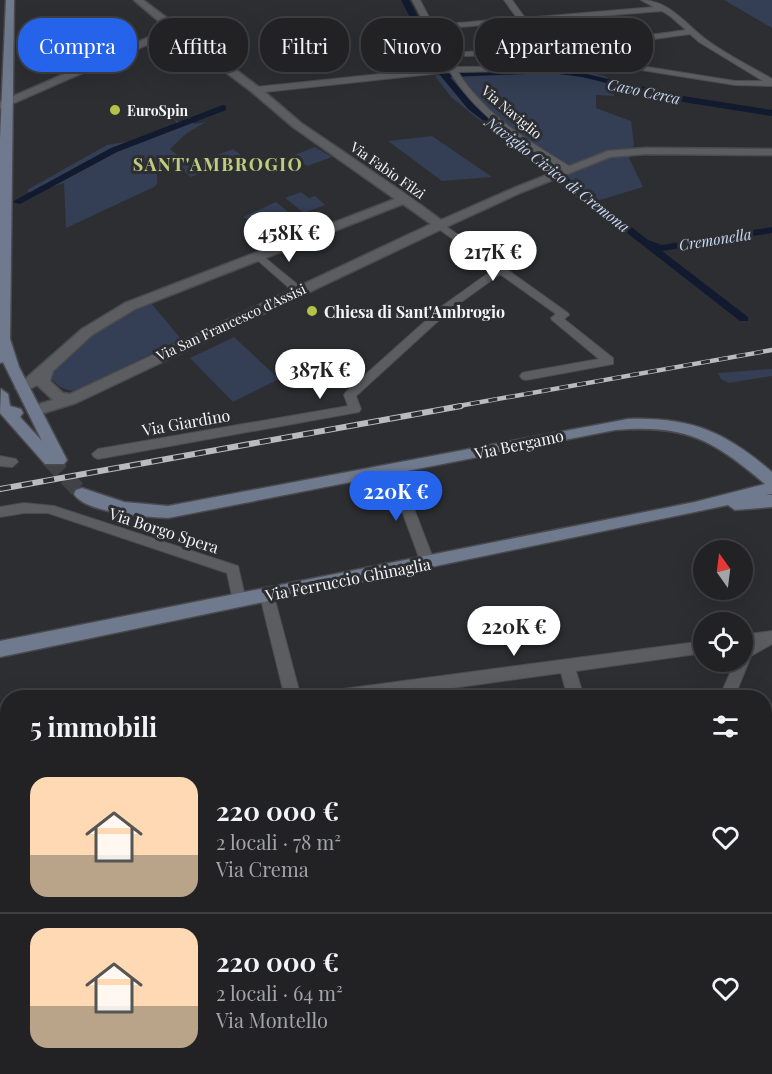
<!DOCTYPE html>
<html lang="it">
<head>
<meta charset="utf-8">
<style>
  :root { --surface:#222225; --page:#2e2f32; --text:#f1f3f6; --muted:#a2a4a7; --line:#3f3f42; --accent:#2563eb }
  body { margin:0; font-family:"Playfair Display",serif; background:var(--page); color:var(--text); height:100vh; display:flex; flex-direction:column; font-size:22px; white-space:nowrap }
  * { box-sizing:border-box; margin:0 }
  p { font-size:20px; color:var(--muted) }
  .icon { flex:none; width:33px; height:33px; fill:none; stroke:currentColor; stroke-width:2; stroke-linecap:round; stroke-linejoin:round }
  .map { position:relative; flex:1; overflow:hidden }
  .details { position:absolute; left:0px; top:690px; width:772px; height:384px; display:flex; flex-direction:column; background:var(--surface); border-radius:24px 24px 0 0; box-shadow:0 6px 24px #0002,0 0 0 2px var(--line) }
  .details>* { flex:none }
  .banner { position:absolute; left:18px; top:18px; width:736px; height:54px; display:flex; gap:12px }
  .needle { width:39px; rotate:346deg }
  .tools { position:absolute; left:693px; top:540px; display:grid; gap:12px }
  .tools a { display:grid; place-items:center; width:60px; height:60px; border-radius:50%; background:var(--surface); box-shadow:0 6px 24px #0002,0 0 0 2px var(--line); font-size:30px }
  .price { position:absolute; translate:-50% -51px; padding:0 14px; border-radius:21px; background:#fff; color:#222; font-size:20px; line-height:39px; filter:drop-shadow(0 2px 3px #0008) }
  .price::after { content:''; position:absolute; left:50%; top:36px; width:18px; height:14px; margin-left:-9px; background:inherit; clip-path:polygon(0 0,100% 0,50% 100%) }
  .price.current { background:var(--accent); color:#fff }
  ul { padding:0; list-style:none }
  li { display:flex; align-items:center; gap:18px; height:150px; padding:0 30px }
  li+li { border-top:2px solid var(--line) }
  li span { display:grid; place-items:center; flex:none; width:168px; height:120px; border-radius:18px; color:#555 }
  li>.icon { margin-inline-start:auto }
  span .icon { width:72px; height:72px; fill:#fffc; stroke-width:1 }
  li b { font-size:26px }
  h2 { display:flex; justify-content:space-between; align-items:center; height:72px; padding:0 30px; font-size:26px }
  .chip { padding:0 21px; border-radius:24px; background:var(--surface); box-shadow:0 6px 24px #0002,0 0 0 2px var(--line); font-size:21px; line-height:54px }
  .chip.current { background:var(--accent); color:#fff }
  .map>svg:first-child { display:block }
</style>
</head>
<body>
<div class="map">
<svg width="772" height="1074" viewBox="0 0 772 1074">
  <rect width="100%" height="100%" fill="#2d2e31"/>
  <!-- green -->
  <path fill="#343e54" d="M724,0H772V28Z
    M573,69L605,76L614,83V96L596,95V108L631,121L634,144L629,158L643,187L600,200L582,202L451,97L435,76L459,71Z
    M174,119L185,124L192,121L194,124L206,122L187,133L170,149C191,169 209,158 233,149L241,155L191,177L176,165L162,168L157,172V184L154,187L66,228L64,183L30,193L27,190L107,145L132,141L177,124Z
    M432,136L492,177L442,181L388,141Z
    M315,147L332,157L307,166L292,156Z
    M301,192L309,198L315,196L325,205L304,213L285,198Z
    M276,202L295,217L278,223L266,221L258,226L243,217Z
    M152,304L181,339L76,391C63,390 57,386 49,376C74,340 112,318 152,304Z
    M234,337L279,379L233,402L190,358Z
    M772,369V376L729,383L721,379L718,373Z
    M116,1066L266,1067V1074H116Z"/>
  <g fill="none" stroke-linecap="round" stroke-linejoin="round">
    <!-- canal -->
    <path fill="#111a2f" fill-rule="evenodd" d="M401,0H409L447,72L551,69L582,73L683,96L772,110V116L683,102L582,77L551,73L450,77L474,105L648,240L662,245L772,227V233L662,251L748,317V321H740L468,109L440,75Z
      M223,105L226,106V110L117,152L20,204L12,202L111,148Z"/>
    <!-- secondary-tunnel -->
    <path stroke="#414245" stroke-width="16" stroke-dasharray="16 8" stroke-linecap="butt" d="M50,460L82,494"/>
    <!-- minor casing -->
    <g stroke="#4a4b4e" stroke-width="2">
      <path id="minor" d="M412,0H420L455,67L635,65L735,81H763L699,42L690,34L567,51L468,56H465V52L552,47L535,36L521,22L446,28L442,26L446,24L517,18L504,0H512L525,18L654,7L641,0C668,0 685,23 704,38C725,54 750,66 772,79V86L735,85L635,69L458,72C485,115 529,142 571,167V171L568,172C558,168 548,161 539,155C505,133 472,108 450,72L256,93L252,90L256,87L447,67ZM662,11L670,16L686,30L563,47L548,39L528,22Z
        M213,55H216V59L180,70L176,68Z
        M440,222L568,313L569,315L564,319L613,358V364L526,380L522,379L520,376L522,373L526,372L599,359L552,320L551,318L556,314L500,274L449,311L356,396L361,409L359,412L98,459L94,457L92,454L98,449L348,406L344,395L346,392L441,307L494,269L436,227V223Z
        M259,253L303,289V293H295L255,258V254Z
        M0,456L16,459L18,462L12,467L0,466Z
        M393,465L399,470L435,563L433,567H423L421,563L387,470Z
        M24,503L54,506L238,566L246,601L244,605L239,607L234,605L227,573L48,513H24L0,517V507Z
        M267,590L272,592L274,596L301,698H285L260,596L262,592Z
        M772,631V644L751,656L734,698H719L735,662H742V635Z
        M704,641V653L576,671L584,698H568L561,673L381,698H321L323,693L328,691Z
        M8,792V813L0,817V797Z
        M8,980V998L0,999V981Z
        M772,1025V1057L766,1059L769,1066L767,1074H747L749,1066H765V1029Z
        M99,1066H119V1074H99Z
        M263,1066H283V1074H263Z
        M478,1066H498L496,1074H476Z
        M576,1066H606L610,1074H581Z"/>
    </g>
    <!-- tertiary casing -->
    <g stroke="#4a4b4e" stroke-width="3">
      <path id="tertiary" d="M134,0H143L260,88L301,123L410,197L441,220L514,188L608,151L646,148L772,149V155L646,154L610,157L522,192L444,228L76,403L34,416L27,411L29,407L53,400L37,385L22,393L15,388L82,329L125,303L395,199L293,127L252,92L174,33L0,109V102L168,29ZM403,204L431,224L70,394L63,393L50,381L53,371L92,335L135,309Z"/>
    </g>
    <!-- secondary casing -->
    <g stroke="#4a4b4e" stroke-width="3">
      <path id="secondary" d="M6,0H14L10,339L19,367L67,460L64,464H45L0,413L1,389L8,394L10,406L21,409L23,413L20,417L42,441L3,362L0,363V139Z
        M628,419C692,417 725,432 772,472V494L766,495H772V507L735,510L728,505L0,657V641L695,502L765,484C713,440 686,424 615,430L168,518C148,517 85,513 74,494L76,490L82,488L124,502L168,506Z"/>
    </g>
    <!-- minor -->
    <use href="#minor" fill="#5b5d60" fill-rule="evenodd"/>
    <!-- tertiary -->
    <use href="#tertiary" fill="#5b5d60" fill-rule="evenodd"/>
    <!-- secondary -->
    <use href="#secondary" fill="#707a8e" fill-rule="evenodd"/>
    <!-- rail-far1 casing -->
    <g stroke="#babbbd" stroke-width="4.5">
      <path id="rail-far1" d="M453,407L772,350"/>
    </g>
    <!-- rail casing -->
    <g stroke="#babbbd" stroke-width="6">
      <path id="rail" d="M0,489L461,406"/>
    </g>
    <!-- rail-far1 -->
    <use href="#rail-far1" stroke="#2d2e31" stroke-width="3" stroke-dasharray="9" stroke-linecap="butt"/>
    <!-- rail -->
    <use href="#rail" stroke="#2d2e31" stroke-width="4" stroke-dasharray="11" stroke-linecap="butt"/>
  </g>
  <!-- markers -->
  <g fill="#b4c24a" stroke="#2d2e31" stroke-width="2">
    <circle cx="115" cy="110" r="6"/>
    <circle cx="312" cy="311" r="6"/>
  </g>
  <g text-anchor="middle" dominant-baseline="central" stroke-width="6" stroke-linejoin="round" paint-order="stroke">
    <!-- far-poi labels -->
    <g font-size="14" font-weight="bold" fill="#f3f4f6" stroke="#2d2e31" text-anchor="start">
      <text x="127" y="110">EuroSpin</text>
    </g>
    <!-- far-street labels -->
    <g font-size="14" fill="#f3f4f6" stroke="#2d2e31">
      <text transform="translate(512 112) rotate(40)">Via Naviglio</text>
      <text transform="translate(388 170) rotate(35)">Via Fabio Filzi</text>
      <text transform="translate(231 322) rotate(-25)">Via San Francesco d'Assisi</text>
    </g>
    <!-- far-water labels -->
    <g font-size="15" font-style="italic" fill="#cbd9f7" stroke="#2d2e31">
      <text transform="translate(644 91) rotate(12)">Cavo Cerca</text>
      <text transform="translate(558 174) rotate(38)">Naviglio Civico di Cremona</text>
      <text transform="translate(715 239) rotate(-9)">Cremonella</text>
    </g>
    <!-- poi labels -->
    <g font-size="16" font-weight="bold" fill="#f3f4f6" stroke="#2d2e31" text-anchor="start">
      <text x="324" y="311">Chiesa di Sant'Ambrogio</text>
    </g>
    <!-- street labels -->
    <g font-size="16" fill="#f3f4f6" stroke="#2d2e31">
      <text transform="translate(186 422) rotate(-10)">Via Giardino</text>
      <text transform="translate(519 444) rotate(-12)">Via Bergamo</text>
      <text transform="translate(164 530) rotate(18)">Via Borgo Spera</text>
      <text transform="translate(348 579) rotate(-11)">Via Ferruccio Ghinaglia</text>
    </g>
    <!-- far-district labels -->
    <g font-size="18" font-weight="bold" letter-spacing="1.5" fill="#c0cb7e" stroke="#2d2e31">
      <text x="218" y="164">SANT'AMBROGIO</text>
    </g>
  </g>
</svg>
<div class="tools">
<a><svg class="needle" viewBox="-14 -14 28 28"><path d="M0-13l5 13h-10z" fill="#e53935"/><path d="M0 13l5-13h-10z" fill="#a2a4a7"/></svg></a>
<a><svg class="icon" aria-label="locate" viewBox="0 0 24 24"><circle cx="12" cy="12" r="6"/><path d="M12 2v4M12 18v4M2 12h4M18 12h4"/></svg></a>
</div>
<b class="price" style="left:289px;top:263px">458K €</b>
<b class="price" style="left:493px;top:282px">217K €</b>
<b class="price" style="left:320px;top:400px">387K €</b>
<b class="price current" style="left:396px;top:522px">220K €</b>
<b class="price" style="left:514px;top:657px">220K €</b>
<div class="banner">
<a class="chip current">Compra</a>
<a class="chip">Affitta</a>
<a class="chip">Filtri</a>
<a class="chip">Nuovo</a>
<a class="chip">Appartamento</a>
</div>
<section class="details">
<h2>5 immobili<svg class="icon" aria-label="filters" viewBox="0 0 24 24"><path d="M4 7h16M4 17h16"/><circle cx="9" cy="7" r="2"/><circle cx="15" cy="17" r="2"/></svg></h2>
<ul>
<li><span style="background:linear-gradient(#ffd9b3 65%,#b9a48a 0)"><svg class="icon" aria-label="home" viewBox="0 0 24 24"><path d="M3 11l9-7 9 7M6 9v11h12V9"/></svg></span><div><b>220 000 €</b><p>2 locali · 78 m²</p><p>Via Crema</p></div><svg class="icon" aria-label="heart" viewBox="0 0 24 24"><path d="M12 20l-8-8c-3-5 5-10 8-4 3-6 11-1 8 4z"/></svg></li>
<li><span style="background:linear-gradient(#ffd9b3 65%,#b9a48a 0)"><svg class="icon" aria-label="home" viewBox="0 0 24 24"><path d="M3 11l9-7 9 7M6 9v11h12V9"/></svg></span><div><b>220 000 €</b><p>2 locali · 64 m²</p><p>Via Montello</p></div><svg class="icon" aria-label="heart" viewBox="0 0 24 24"><path d="M12 20l-8-8c-3-5 5-10 8-4 3-6 11-1 8 4z"/></svg></li>
</ul>
</section>
</div>
</body>
</html>
